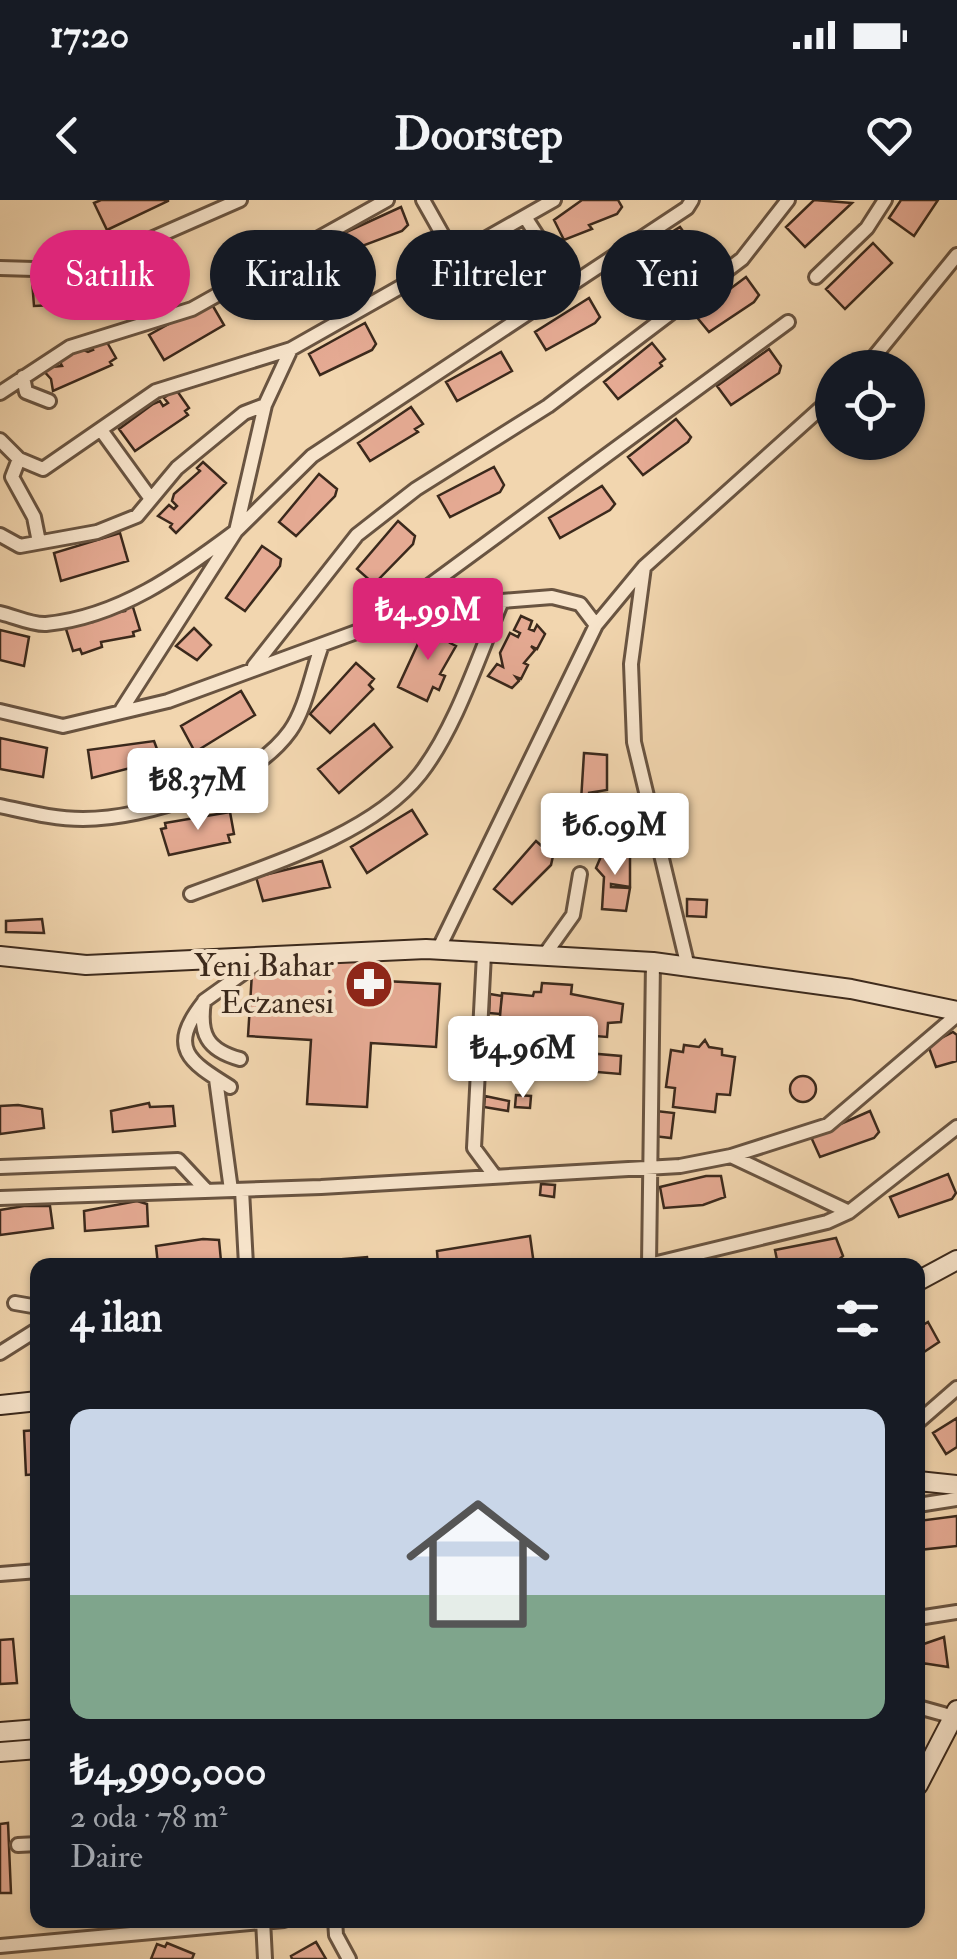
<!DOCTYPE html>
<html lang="tr">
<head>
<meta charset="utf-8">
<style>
  :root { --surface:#171b24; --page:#20242c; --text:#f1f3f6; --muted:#9ea1a6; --line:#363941; --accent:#db2777 }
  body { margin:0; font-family:"IM FELL Double Pica",serif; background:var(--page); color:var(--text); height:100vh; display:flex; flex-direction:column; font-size:38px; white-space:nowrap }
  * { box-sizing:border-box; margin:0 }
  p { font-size:32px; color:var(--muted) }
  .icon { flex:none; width:55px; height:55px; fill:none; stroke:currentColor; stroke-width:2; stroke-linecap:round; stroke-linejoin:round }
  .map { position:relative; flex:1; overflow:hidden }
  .drawer { position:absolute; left:30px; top:1058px; width:895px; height:670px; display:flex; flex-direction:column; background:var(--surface); border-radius:20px; box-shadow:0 2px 8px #0004 }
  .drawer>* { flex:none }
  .banner { position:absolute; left:30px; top:30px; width:898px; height:90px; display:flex; gap:20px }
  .buttons { position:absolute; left:815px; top:150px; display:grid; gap:20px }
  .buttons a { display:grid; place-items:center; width:110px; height:110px; border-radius:50%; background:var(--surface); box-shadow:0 2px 8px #0004; font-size:50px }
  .price { position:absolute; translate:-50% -85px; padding:0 22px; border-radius:10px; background:#fff; color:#222; font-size:32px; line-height:65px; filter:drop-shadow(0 2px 5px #0008) }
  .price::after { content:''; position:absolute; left:50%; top:60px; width:30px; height:22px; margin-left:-15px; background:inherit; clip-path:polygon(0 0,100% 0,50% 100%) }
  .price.active { background:var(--accent); color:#fff }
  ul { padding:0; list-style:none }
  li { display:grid; align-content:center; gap:20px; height:530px; padding:0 40px }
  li+li { border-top:2px solid var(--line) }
  li span { display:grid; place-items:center; height:310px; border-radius:20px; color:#555 }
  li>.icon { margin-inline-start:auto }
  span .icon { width:180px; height:180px; fill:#fffc; stroke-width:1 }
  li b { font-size:42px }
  h2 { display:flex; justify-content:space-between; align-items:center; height:120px; padding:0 40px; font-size:42px }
  .pill { padding:0 35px; border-radius:45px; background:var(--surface); box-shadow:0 2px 8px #0004; font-size:35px; line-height:90px }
  .pill.active { background:var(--accent); color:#fff }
  .status { display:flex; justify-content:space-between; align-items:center; height:70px; padding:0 50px; background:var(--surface); direction:ltr }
  .status svg { height:28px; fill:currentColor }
  header { display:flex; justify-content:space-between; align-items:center; height:130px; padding:0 40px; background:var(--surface); font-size:45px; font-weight:700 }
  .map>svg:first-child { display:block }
</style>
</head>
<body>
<div class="status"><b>17:20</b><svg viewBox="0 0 49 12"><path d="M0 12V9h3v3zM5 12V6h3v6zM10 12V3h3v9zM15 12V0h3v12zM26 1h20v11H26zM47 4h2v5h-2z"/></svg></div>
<header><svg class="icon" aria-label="back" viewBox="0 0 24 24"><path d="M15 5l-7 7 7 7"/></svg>Doorstep<svg class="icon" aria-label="heart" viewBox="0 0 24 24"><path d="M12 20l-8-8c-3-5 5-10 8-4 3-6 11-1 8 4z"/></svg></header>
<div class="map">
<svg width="957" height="1759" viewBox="0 0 957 1759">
  <rect width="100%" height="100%" fill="#f2d6af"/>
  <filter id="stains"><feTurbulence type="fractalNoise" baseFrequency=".002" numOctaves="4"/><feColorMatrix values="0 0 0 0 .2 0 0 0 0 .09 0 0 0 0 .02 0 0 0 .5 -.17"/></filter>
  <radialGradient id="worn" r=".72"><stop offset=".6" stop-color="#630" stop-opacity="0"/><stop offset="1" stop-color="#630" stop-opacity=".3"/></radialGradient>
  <!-- building -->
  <path fill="#e5aa93" stroke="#3b291c" stroke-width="2.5" d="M101,0H168V1L107,30L94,3Z
    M582,0H618L622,7L617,14L589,25L592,29L564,40L554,20Z
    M814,0L852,3L805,47L786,27Z
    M901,0H938L914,36L889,18Z
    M401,7L408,25L402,31L349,51L342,34Z
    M680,27L693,45L690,52L665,65L653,49L658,45L656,42Z
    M530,31L540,51L535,58L483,83L472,62Z
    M873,43L892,63L845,109L826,89Z
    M651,47L665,69L644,82L630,64Z
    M301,54L312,72L308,78L258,106L247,87Z
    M746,77L759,95L754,102L709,132L695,115Z
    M52,79L54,105L34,106L32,80Z
    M589,98L600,117L595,123L546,150L535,132Z
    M210,101L224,125L164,160L149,135Z
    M365,123L376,144L372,150L320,175L309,154Z
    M104,137L116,158L110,162L112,165L53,191L51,179L41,168L62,166L58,158L79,148L88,152L93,150L90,145Z
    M652,143L665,159L660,163L662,166L618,199L604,182Z
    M769,149L781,166L779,173L731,205L717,186Z
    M501,152L512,171L457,201L446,182Z
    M175,188L189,208L185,211L188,215L135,251L119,229L153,204L160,201L163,206L168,203L164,198Z
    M411,207L423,224L415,229L418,232L370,261L358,243Z
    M676,219L691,237L688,242L643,275L628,257Z
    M203,262L226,283L176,333L170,327L172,324L158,316L169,305L174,309L177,306L172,301L174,294L200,271L197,268Z
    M494,267L504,285L500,292L450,317L438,296Z
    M319,274L337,289L335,296L296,336L279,322Z
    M602,286L615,304L610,310L560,338L549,318Z
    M398,321L415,336L413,344L374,384L357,369Z
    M120,333L128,361L61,381L54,353Z
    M262,346L281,359L280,366L245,411L226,398Z
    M132,404L140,430L133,432L134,436L101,442L102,447L82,454L80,449L73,451L65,426L93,422L92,417L125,411L124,407Z
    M521,416L532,421L529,429L534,431L537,425L545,434L537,449L531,446L535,450L524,463L528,465L521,479L516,477L519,481L512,488L488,476L497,464L503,467L500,453L510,433L518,437L520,433L514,430Z
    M427,424L453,436L450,443L456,446L440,474L445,476L439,490L433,487L427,501L398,487Z
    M194,428L211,445L197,460L176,446Z
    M0,430L29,437L24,466L0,460Z
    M356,463L374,479L369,485L373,489L330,533L310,514Z
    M241,491L255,515L195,552L181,526Z
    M374,524L392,547L339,593L318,569Z
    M0,538L47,548L43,577L0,569Z
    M154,541L161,560L92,578L88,550Z
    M584,553L607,555V590L588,593L607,594L604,619L580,617Z
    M412,610L427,634L367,673L351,647Z
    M230,612L234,634L228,635L230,642L169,655L161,629L166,628L165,623Z
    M536,641L553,656L551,665L512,704L494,689Z
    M605,647L630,649V687L611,684V687L630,688L626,711L602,709L604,677L596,668Z
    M322,661L330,687L263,701L256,677Z
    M687,699L707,700L706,717L687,716Z
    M42,719L44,733L6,732V721Z
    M324,757L369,760L367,780L440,784L436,847L371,843L367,907L307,904L311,840L248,836L252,773L322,778Z
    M542,783L572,785L571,794L623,804L621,822L608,823L607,837L570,834L568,850L536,847L537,832L499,828L502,793L533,796L534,792H541Z
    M490,794L502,796L500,814L489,813Z
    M953,832L957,835V861L936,867L928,845Z
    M705,840L709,847L722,849V855L735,857L730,895L717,894L715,912L673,907L675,888L666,887L671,850L683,852L684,845L699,847Z
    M528,848L621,856L620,874L527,866Z
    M790 889a13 13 0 1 1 26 0a13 13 0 1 1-26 0Z
    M516,895L531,896L530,908L515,907Z
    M485,896L509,901L508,911L484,907Z
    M149,903L150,907L173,906L175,926L113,932L111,911Z
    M18,905L42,909L44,928L0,934V906Z
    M656,911L674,913L671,938L653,936Z
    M870,911L879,932L874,938L820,957L811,937Z
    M948,974L956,993L952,999L899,1017L890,997Z
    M706,976H721L725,997L703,1005L664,1008L660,987Z
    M541,984L555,985L554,997L540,995Z
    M137,1001L147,1004L148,1026L85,1031L84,1011Z
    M24,1006H50L53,1028L0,1035V1010Z
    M530,1036L534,1065H438L437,1051Z
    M836,1038L843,1056L834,1064L778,1065L775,1050Z
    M203,1039L219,1040L221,1061L158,1065L156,1046Z
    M367,1057L368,1065H272Z
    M928,1122L939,1142L918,1156V1128Z
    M957,1218V1247L946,1254L933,1233Z
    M38,1230V1274L26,1275L24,1231Z
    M957,1316V1346L918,1350V1321Z
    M944,1437L948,1467L922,1463L923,1470L918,1471V1446Z
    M13,1439L17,1483L0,1484V1440Z
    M8,1623L11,1693H0V1624Z
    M316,1742L326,1759H292L291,1756Z
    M167,1743L194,1754L192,1759H151L157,1744L165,1747Z"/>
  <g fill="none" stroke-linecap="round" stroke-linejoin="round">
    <!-- street casing -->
    <g stroke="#695441" stroke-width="18">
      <path id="street" d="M423,0L481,103
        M525,17L569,85
        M0,68L68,70L103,60L240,0
        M816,77L867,28L885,0
        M865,168L957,55
        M23,177L26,192L49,201
        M0,193L70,147L192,109L387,0
        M101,230L151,299
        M0,240L19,259L43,269L156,191L291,149L554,0
        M19,259L12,277L34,317L39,342
        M0,335L20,346L97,332L137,316L177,268L244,213L265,205
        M644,367L631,464L634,542L688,767
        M0,413C14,416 32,425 46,424C119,417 180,373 236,331L265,205L291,149
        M400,416L430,385L788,122
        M596,425L644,367L832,198
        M254,466L357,335L416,289L548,206L742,59L788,0
        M122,509L236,331L312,256L687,8L692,0
        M0,511L63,526L168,501L400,416L502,401L552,397L580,404L596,425L438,750
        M0,606C28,612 54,619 83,619C147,619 252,584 290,531C306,509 312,471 322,445
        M191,694C263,667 371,636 420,574C456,528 479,455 502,401
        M484,754L474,948L494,975
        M543,757L573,715L580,674
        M203,803C168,848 188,861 230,887
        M240,859C207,850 199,834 204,801L263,759
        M216,879L231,990
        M731,956L849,1012
        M0,967L178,960L207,991
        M242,990L246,1065
        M0,998L321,987L680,966L731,956L828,925L957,815
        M649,1065L827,1022L849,1012L957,927
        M649,1065L653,762
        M15,1103L38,1107
        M0,1153L38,1129
        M918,1222L957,1188
        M918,1305L957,1299
        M0,1374L38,1371
        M918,1418L957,1412
        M918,1507L954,1517
        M18,1645L38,1644
        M263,1720L265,1759
        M335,1720L336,1735L349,1759
        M0,1746L284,1720"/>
    </g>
    <!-- secondary casing -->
    <g stroke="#3b291c" stroke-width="22">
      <path id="secondary" d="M0,756L86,765L426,749L653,762L851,789L957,811
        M918,1081L957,1060
        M0,1205L38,1201
        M918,1281L957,1285
        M0,1532L38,1529
        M0,1552L38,1549
        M918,1585L957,1510"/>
    </g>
    <!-- street -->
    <use href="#street" stroke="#f7e4cb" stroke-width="12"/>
    <!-- secondary -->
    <use href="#secondary" stroke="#f7e4cb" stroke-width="18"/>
  </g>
  <!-- icons -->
  <defs>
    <g id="pharmacy-disc" transform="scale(2.5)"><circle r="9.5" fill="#8f2418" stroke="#f7e4cb"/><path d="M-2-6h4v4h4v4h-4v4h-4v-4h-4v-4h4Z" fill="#fff"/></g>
  </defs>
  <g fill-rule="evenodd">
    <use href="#pharmacy-disc" x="369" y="784"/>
  </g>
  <g text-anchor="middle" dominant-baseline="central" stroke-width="8" stroke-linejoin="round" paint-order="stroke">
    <!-- poi labels -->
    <g font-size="32" fill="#3b291c" stroke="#f7e4cb" text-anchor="end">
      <text x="334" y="766">Yeni Bahar<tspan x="334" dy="37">Eczanesi</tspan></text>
    </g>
  </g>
  <rect width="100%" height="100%" filter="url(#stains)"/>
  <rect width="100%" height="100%" fill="url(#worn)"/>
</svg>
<div class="buttons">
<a><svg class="icon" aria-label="locate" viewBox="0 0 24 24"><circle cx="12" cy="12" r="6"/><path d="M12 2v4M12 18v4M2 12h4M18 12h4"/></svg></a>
</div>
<b class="price active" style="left:428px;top:463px">₺4.99M</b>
<b class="price" style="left:198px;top:633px">₺8.37M</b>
<b class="price" style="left:615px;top:678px">₺6.09M</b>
<b class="price" style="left:523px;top:901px">₺4.96M</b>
<div class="banner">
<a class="pill active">Satılık</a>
<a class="pill">Kiralık</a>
<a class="pill">Filtreler</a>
<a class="pill">Yeni</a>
</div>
<section class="drawer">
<h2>4 ilan<svg class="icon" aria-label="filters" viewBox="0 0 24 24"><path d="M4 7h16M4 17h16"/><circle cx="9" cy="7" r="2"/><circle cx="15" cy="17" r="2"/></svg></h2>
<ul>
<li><span style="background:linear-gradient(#c9d6e8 60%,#7fa58c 0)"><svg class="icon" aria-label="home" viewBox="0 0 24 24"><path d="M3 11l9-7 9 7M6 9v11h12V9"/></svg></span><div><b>₺4,990,000</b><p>2 oda · 78 m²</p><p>Daire</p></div></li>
</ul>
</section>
</div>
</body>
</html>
